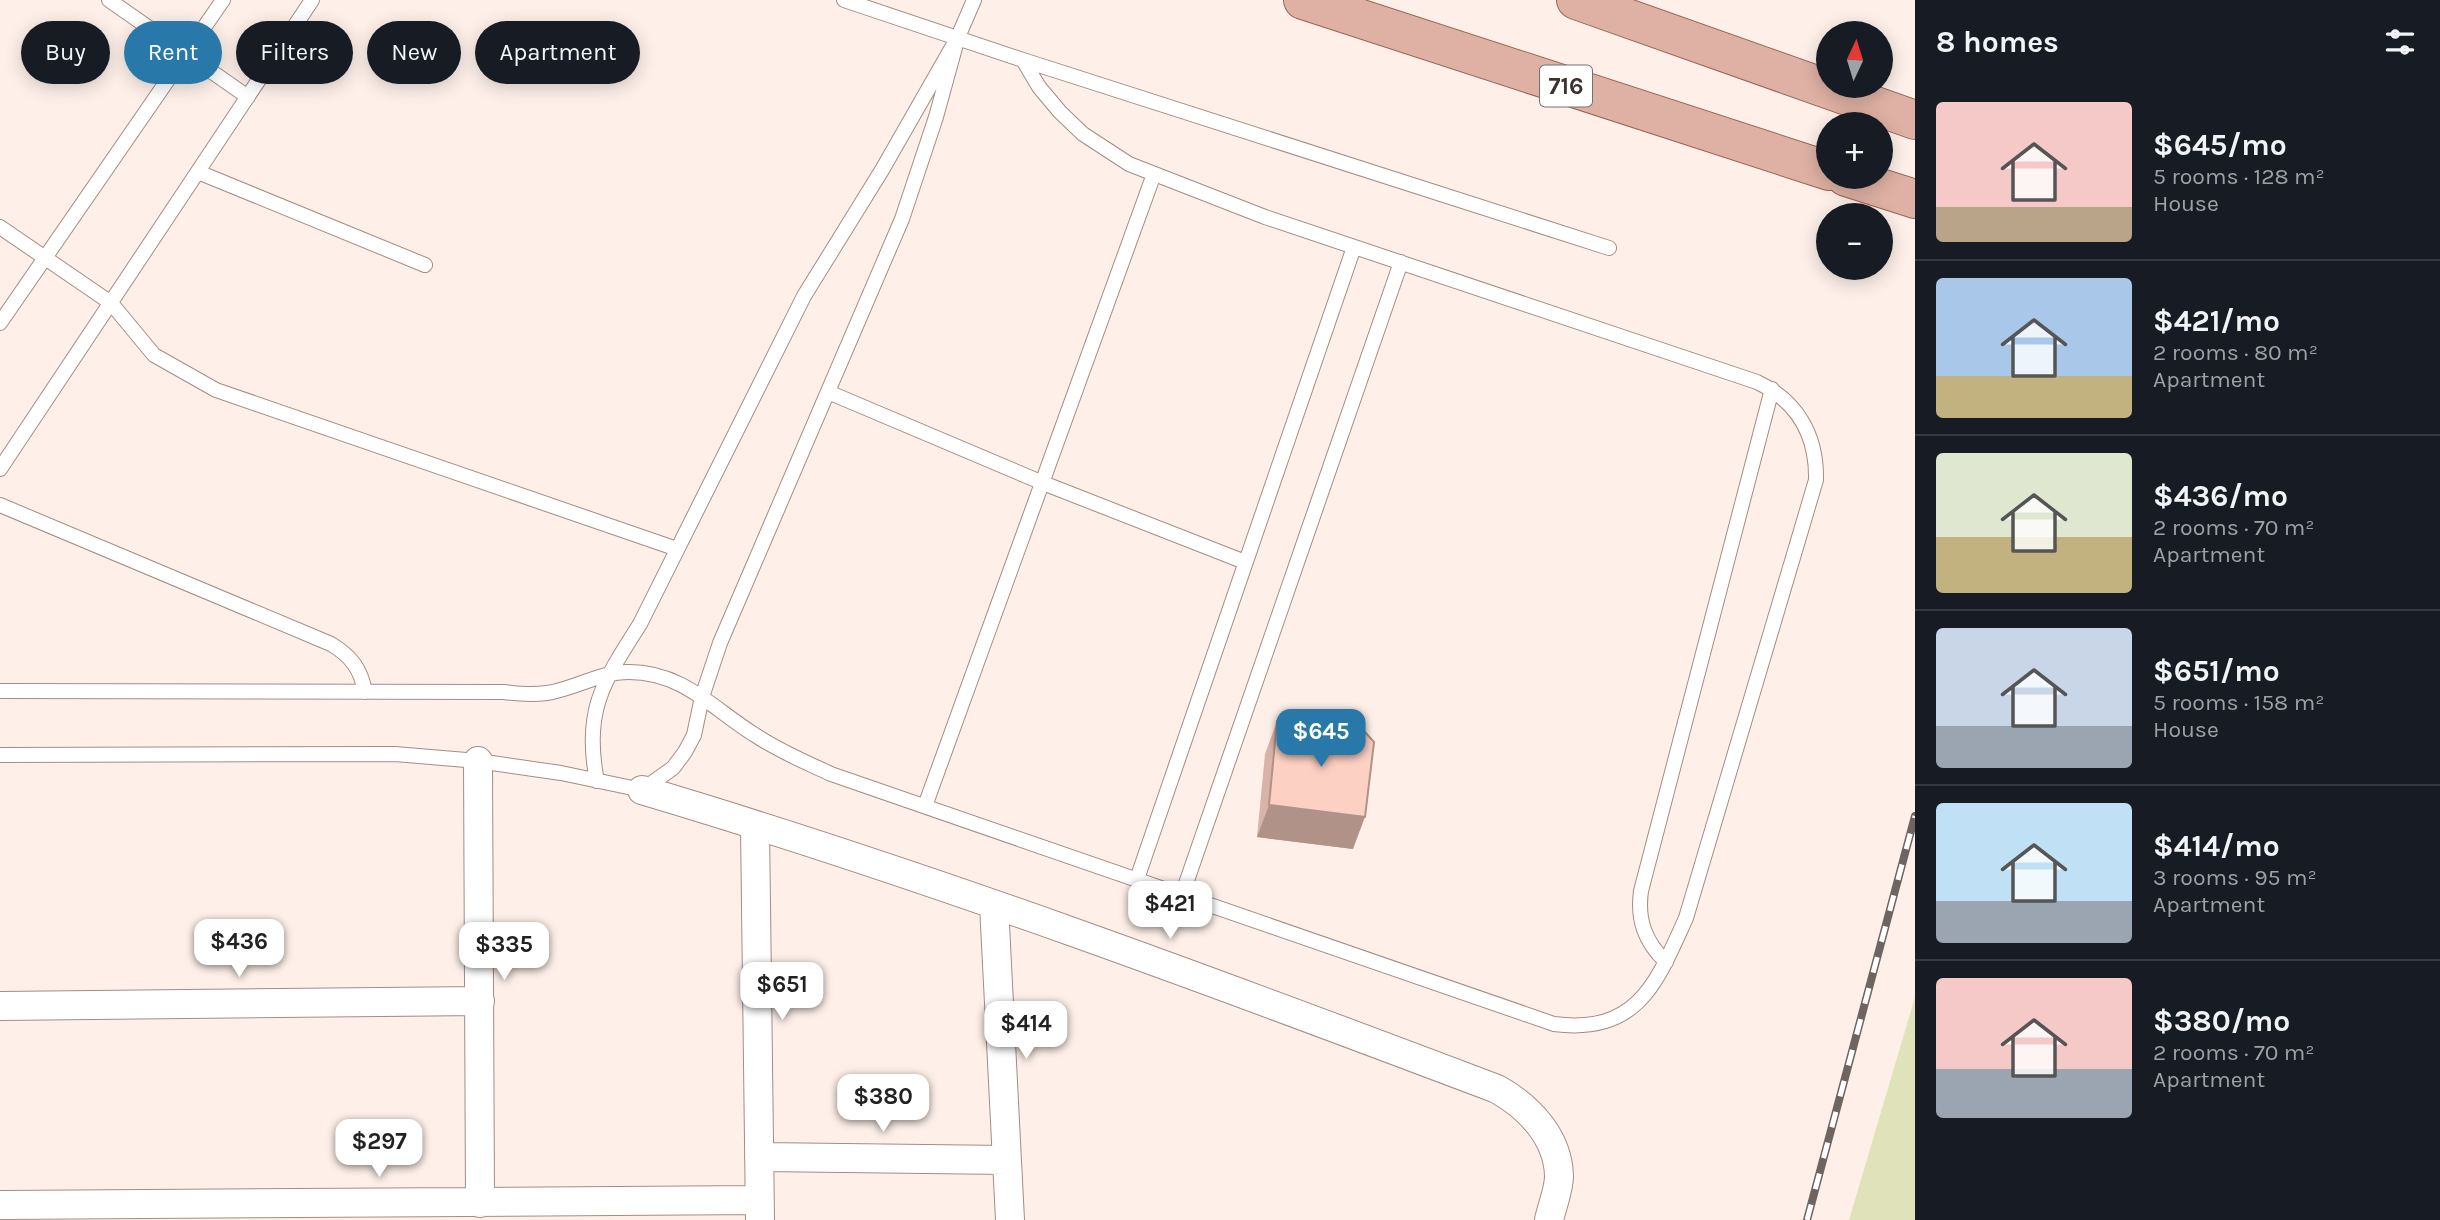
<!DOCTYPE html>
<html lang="en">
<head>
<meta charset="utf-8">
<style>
  :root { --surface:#171b24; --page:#242831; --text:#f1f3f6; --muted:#9ea1a6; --line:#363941; --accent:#2879aa }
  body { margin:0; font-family:Karla,sans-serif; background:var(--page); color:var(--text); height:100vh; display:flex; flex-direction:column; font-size:26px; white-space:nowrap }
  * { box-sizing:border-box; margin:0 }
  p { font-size:23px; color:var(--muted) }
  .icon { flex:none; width:38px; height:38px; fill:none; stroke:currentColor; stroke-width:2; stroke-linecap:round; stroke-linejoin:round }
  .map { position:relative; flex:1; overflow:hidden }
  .panel { display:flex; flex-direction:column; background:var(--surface); width:525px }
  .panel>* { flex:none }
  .hud { position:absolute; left:21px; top:21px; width:665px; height:63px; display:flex; gap:14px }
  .needle { width:46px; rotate:4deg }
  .fabs { position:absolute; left:1816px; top:21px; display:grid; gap:14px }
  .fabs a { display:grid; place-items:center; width:77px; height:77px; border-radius:50%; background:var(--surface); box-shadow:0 4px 18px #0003; font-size:35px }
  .price { position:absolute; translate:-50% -60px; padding:0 16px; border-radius:14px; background:#fff; color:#222; font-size:23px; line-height:46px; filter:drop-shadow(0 2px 4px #0008) }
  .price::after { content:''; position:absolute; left:50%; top:42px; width:21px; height:16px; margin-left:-10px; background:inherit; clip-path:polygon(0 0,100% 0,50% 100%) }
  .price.current { background:var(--accent); color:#fff }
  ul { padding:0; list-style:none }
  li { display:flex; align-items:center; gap:21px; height:175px; padding:0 21px }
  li+li { border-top:2px solid var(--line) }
  li span { display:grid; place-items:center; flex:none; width:196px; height:140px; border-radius:7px; color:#555 }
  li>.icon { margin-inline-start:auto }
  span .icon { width:84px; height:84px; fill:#fffc; stroke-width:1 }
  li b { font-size:30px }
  h2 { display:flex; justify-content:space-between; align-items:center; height:84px; padding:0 21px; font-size:30px }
  .tag { padding:0 24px; border-radius:32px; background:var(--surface); box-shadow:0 4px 18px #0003; font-size:24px; line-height:63px }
  .tag.current { background:var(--accent); color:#fff }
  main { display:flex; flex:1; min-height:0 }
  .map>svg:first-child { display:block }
</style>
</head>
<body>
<main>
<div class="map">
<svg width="1915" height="1220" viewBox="0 0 1915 1220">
  <rect width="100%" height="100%" fill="#fef0e9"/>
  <!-- green -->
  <path fill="#e0e3b9" d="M1915,997V1220H1849Z"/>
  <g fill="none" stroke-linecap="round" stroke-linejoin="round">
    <!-- lane casing -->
    <g stroke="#a28d84" stroke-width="16">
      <path id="lane" d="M109,0L248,97
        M844,0L1023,60L1609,248
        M198,172L425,265
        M0,227L111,303L154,355L216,390L677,549
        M0,323L223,0
        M828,392L1043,483L1245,562
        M0,469L312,0
        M0,505L331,644C351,656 361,669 365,692
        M0,691L504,692C518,694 533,695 547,693C575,689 599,672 629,672C683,672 713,709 755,735C779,751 805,762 831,774L1554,1024C1638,1035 1657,982 1686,918L1816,480C1817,435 1797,401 1757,382L1265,217L1129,164L1083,134L1060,112L1039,87L1023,60
        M0,755L395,754L478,761L561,773L642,790L673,768L685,752L694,735L702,697L720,643L902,219L936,117L958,37
        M597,781C583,711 603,682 640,624L804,296L882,170L958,37L974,0
        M925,806L1154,174
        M1137,879L1354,247
        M1182,895L1401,262
        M1666,962C1645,942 1637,920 1641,891L1772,389"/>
    </g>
    <!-- street casing -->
    <g stroke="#a28d84" stroke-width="30">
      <path id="street" d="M478,761L480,1203
        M642,790C931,876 1214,982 1497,1089C1529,1107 1558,1137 1559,1176C1559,1190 1552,1206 1549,1220
        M755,826L760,1220
        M994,905L1010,1220
        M0,1006L480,1001
        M759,1157L1007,1160
        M0,1205L759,1200"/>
    </g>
    <!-- primary casing -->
    <g stroke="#986354" stroke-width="40">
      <path id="primary" d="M1303,0L1829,171
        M1576,0L1915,120
        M1846,177L1915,199"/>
    </g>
    <!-- lane -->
    <use href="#lane" stroke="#fff" stroke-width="14"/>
    <!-- street -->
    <use href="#street" stroke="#fff" stroke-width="28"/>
    <!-- primary -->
    <use href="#primary" stroke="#dfb1a4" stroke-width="38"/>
    <!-- rail casing -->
    <g stroke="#6e6460" stroke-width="8">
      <path id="rail" d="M1807,1220L1915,816"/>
    </g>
    <!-- rail -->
    <use href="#rail" stroke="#fff" stroke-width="5" stroke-dasharray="16" stroke-linecap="butt"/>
  </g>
  <!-- wall -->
  <path fill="#d9b3a8" d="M1277,721L1353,849L1257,837L1265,754Z"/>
  <!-- shaded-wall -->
  <path fill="#b09288" d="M1269,805L1365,817L1353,849L1257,837Z"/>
  <!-- building -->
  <path fill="#fcd0c3" stroke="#b09288" stroke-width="2" d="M1277,721L1365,732L1374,742L1365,817L1269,805Z"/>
  <g text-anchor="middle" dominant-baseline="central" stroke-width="7" stroke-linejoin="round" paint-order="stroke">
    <!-- shield labels -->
    <rect fill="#fff" stroke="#76706e" stroke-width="2" x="1540" y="65.5" width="52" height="41" rx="5"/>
    <g font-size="24" font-weight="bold" fill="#3c3330">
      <text x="1566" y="86">716</text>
    </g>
  </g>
</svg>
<div class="fabs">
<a><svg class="needle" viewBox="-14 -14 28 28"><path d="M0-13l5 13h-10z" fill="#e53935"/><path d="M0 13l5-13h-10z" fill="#9ea1a6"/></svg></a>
<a>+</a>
<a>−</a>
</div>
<b class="price current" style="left:1321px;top:769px">$645</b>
<b class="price" style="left:1170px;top:941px">$421</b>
<b class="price" style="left:239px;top:979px">$436</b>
<b class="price" style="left:504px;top:982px">$335</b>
<b class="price" style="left:782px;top:1022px">$651</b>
<b class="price" style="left:1026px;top:1061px">$414</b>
<b class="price" style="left:883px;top:1134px">$380</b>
<b class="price" style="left:379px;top:1179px">$297</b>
<div class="hud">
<a class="tag">Buy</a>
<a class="tag current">Rent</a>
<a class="tag">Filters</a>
<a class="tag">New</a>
<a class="tag">Apartment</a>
</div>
</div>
<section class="panel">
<h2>8 homes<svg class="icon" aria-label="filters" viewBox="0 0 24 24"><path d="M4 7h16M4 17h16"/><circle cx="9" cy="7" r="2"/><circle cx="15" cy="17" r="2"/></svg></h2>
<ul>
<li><span style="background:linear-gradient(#f6c9c9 75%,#b9a48a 0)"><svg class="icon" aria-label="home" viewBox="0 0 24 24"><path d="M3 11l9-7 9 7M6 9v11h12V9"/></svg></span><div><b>$645/mo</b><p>5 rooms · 128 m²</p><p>House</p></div></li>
<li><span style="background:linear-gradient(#a9c7e8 70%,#c2b280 0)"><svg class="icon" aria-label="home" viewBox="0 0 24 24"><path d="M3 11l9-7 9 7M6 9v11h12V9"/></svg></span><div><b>$421/mo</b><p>2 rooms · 80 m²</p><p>Apartment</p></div></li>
<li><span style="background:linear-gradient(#dfe7d0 60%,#c2b280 0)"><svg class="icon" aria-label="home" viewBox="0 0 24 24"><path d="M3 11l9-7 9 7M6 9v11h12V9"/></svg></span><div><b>$436/mo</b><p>2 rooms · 70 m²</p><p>Apartment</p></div></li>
<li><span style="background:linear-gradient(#c9d6e8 70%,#9aa5b1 0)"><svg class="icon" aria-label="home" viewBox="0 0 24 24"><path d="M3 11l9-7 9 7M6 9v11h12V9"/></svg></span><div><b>$651/mo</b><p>5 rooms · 158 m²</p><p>House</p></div></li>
<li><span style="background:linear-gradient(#bfe0f5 70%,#9aa5b1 0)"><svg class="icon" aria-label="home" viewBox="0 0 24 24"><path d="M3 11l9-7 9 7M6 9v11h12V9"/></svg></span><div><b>$414/mo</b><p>3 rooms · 95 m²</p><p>Apartment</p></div></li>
<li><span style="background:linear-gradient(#f6c9c9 65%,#9aa5b1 0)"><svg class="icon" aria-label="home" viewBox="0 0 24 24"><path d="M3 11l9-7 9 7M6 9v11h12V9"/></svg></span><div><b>$380/mo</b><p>2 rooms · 70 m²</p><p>Apartment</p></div></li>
</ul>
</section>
</main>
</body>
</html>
